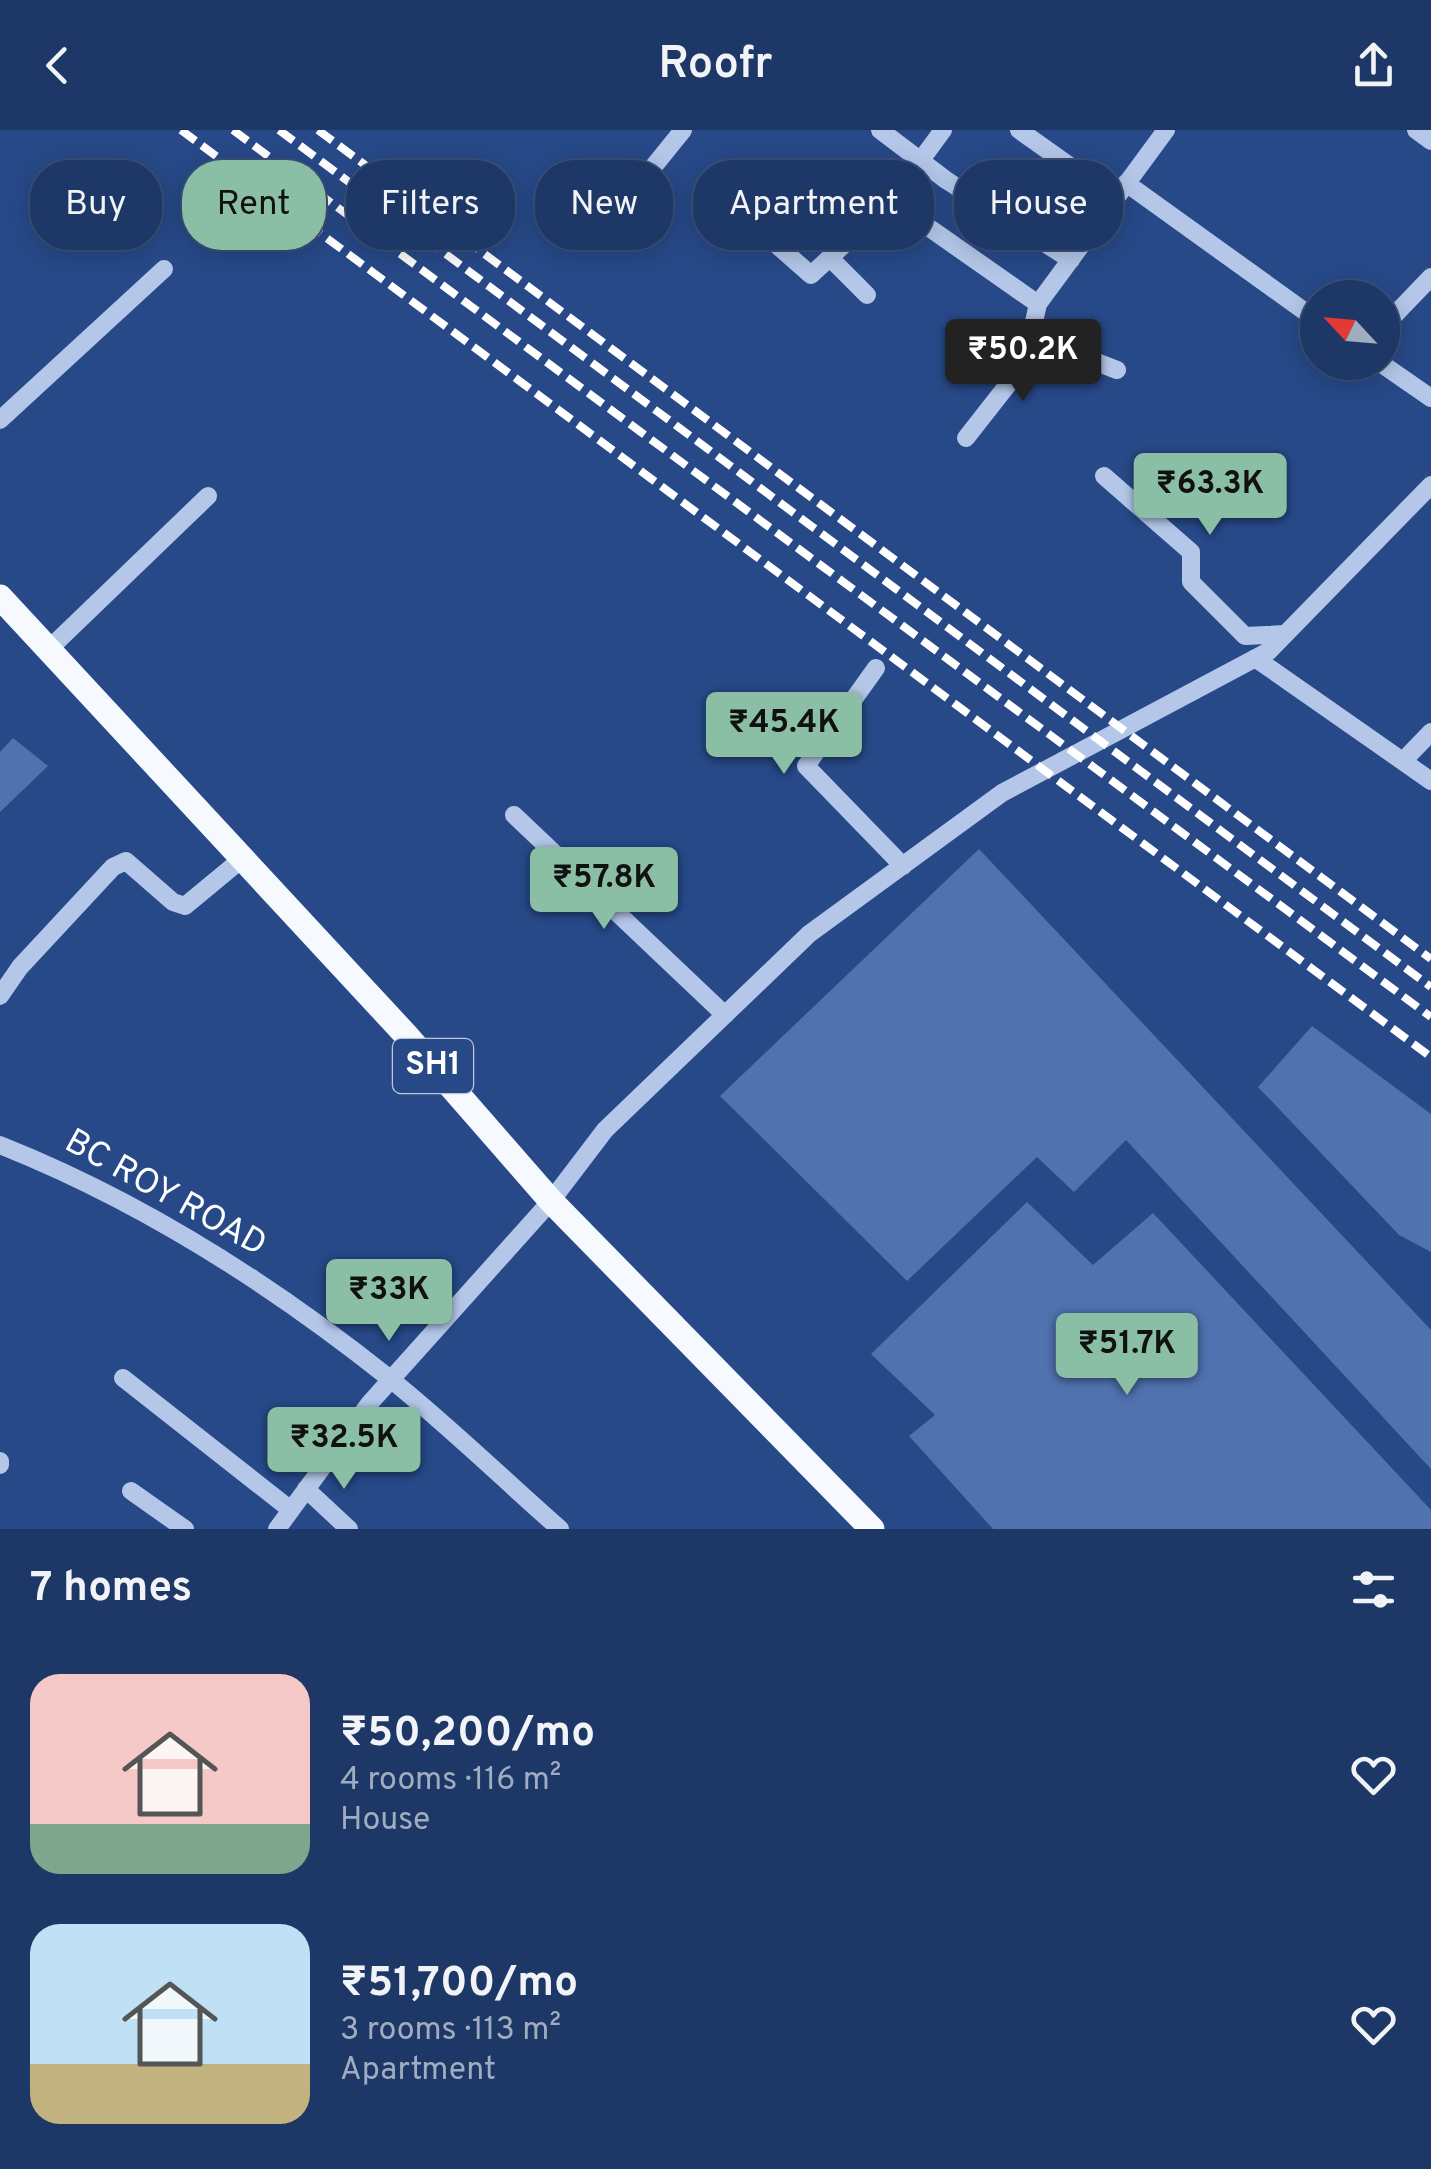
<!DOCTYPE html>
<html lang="en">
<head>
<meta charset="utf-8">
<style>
  :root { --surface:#1d3766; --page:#253f6c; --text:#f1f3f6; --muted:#a0acbf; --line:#3b517a; --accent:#8abfa5 }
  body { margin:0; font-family:Overpass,sans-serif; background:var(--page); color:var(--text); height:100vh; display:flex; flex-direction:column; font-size:38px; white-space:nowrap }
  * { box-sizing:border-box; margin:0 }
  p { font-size:32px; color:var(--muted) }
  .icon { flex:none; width:55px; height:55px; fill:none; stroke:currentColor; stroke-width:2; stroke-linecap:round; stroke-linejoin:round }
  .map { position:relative; height:1399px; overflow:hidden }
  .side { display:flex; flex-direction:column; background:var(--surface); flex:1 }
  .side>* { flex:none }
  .banner { position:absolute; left:30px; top:30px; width:1372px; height:90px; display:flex; gap:20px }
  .needle { width:65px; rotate:296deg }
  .fabs { position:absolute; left:1300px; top:150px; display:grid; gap:20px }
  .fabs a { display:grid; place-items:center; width:100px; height:100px; border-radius:50%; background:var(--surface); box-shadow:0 5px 25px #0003,0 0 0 2px var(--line); font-size:50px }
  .price { position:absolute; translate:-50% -85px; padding:0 22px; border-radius:10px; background:var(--accent); color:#111; font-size:32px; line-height:65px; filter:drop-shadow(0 2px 5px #0008) }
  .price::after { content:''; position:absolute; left:50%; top:60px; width:30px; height:22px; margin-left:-15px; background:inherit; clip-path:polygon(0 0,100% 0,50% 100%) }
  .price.current { background:#222; color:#fff }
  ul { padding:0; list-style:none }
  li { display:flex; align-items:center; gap:30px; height:250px; padding:0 30px }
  li span { display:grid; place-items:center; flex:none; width:280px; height:200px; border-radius:30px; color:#555 }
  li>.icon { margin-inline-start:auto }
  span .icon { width:120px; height:120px; fill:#fffc; stroke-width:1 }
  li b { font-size:42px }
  h2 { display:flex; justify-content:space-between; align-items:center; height:120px; padding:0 30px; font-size:42px }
  .chip { padding:0 35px; border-radius:40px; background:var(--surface); box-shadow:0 5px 25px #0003,0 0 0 2px var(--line); font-size:35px; line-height:90px }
  .chip.current { background:var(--accent); color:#111 }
  header { display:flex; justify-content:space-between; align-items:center; height:130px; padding:0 30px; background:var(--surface); font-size:45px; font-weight:600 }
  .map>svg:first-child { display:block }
</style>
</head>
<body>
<header><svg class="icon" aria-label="back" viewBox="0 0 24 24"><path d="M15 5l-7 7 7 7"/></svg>Roofr<svg class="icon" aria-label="share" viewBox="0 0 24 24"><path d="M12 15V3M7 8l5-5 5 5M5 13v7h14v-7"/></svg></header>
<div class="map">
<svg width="1431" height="1399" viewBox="0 0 1431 1399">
  <rect width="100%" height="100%" fill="#274988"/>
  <!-- building -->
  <path fill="#5072af" d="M13,608L48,636L0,682V622Z
    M979,719L1431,1200V1339L1126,1010L1074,1062L1037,1027L907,1151L720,966Z
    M1312,896L1431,984V1122L1399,1105L1258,957Z
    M1027,1072L1093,1135L1153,1083L1431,1380V1399H993L909,1306L935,1285L871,1224Z"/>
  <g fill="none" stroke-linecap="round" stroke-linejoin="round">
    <!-- minor -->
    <path stroke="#b4c7e9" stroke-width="18" d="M880,0L946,50L1071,130
      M1019,0L1115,68
      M1416,0L1431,11
      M641,52L683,0
      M1126,53L1318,191
      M891,71L1038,174
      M736,79L811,145L891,71L943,0
      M831,129L867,165
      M1382,198L1431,147
      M1379,232L1431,268
      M1117,240L1042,211L1033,196L1038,174L1166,0
      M0,290L164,139
      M966,308L1042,211
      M1104,346L1191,422V452L1245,506L1285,504
      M48,520L208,366
      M1255,528L1431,651
      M876,538L806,636L903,736
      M1403,631L1431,602
      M514,685L725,885
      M0,866L20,837L113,737L126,731L173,772L185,776L243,728
      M0,1015C141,1071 271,1154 389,1248C448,1295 503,1349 560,1399
      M123,1248L291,1380
      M0,1331V1335
      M306,1359L349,1399
      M131,1361L185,1399
      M277,1399L369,1274L551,1071L605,1000L809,804L1002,663L1269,521L1431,355"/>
    <!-- major -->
    <path stroke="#f6f9fe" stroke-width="25" d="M0,467L406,905L551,1071L872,1399"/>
    <!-- rail -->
    <path stroke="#fff" stroke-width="8" stroke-dasharray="18 8" stroke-linecap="butt" d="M181,0L1431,927
      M233,0L1431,887
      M279,0L1431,857
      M318,0L1431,829"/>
  </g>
  <g text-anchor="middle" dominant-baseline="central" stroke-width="8" stroke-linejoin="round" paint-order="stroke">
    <!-- shield labels -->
    <rect fill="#274988" stroke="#bec8db" stroke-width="2.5" x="393" y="909" width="80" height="54" rx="8"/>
    <g font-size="32" font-weight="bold" fill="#fff">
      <text x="433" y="936">SH1</text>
    </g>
    <!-- street labels -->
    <g font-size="35" fill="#fff" stroke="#274988">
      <text transform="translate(165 1064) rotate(29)">BC ROY ROAD</text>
    </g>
  </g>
</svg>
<div class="fabs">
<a><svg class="needle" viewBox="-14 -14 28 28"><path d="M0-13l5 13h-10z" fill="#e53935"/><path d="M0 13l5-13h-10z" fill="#a0acbf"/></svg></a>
</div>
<b class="price current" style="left:1023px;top:274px">₹50.2K</b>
<b class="price" style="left:1210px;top:408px">₹63.3K</b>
<b class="price" style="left:784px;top:647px">₹45.4K</b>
<b class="price" style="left:604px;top:802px">₹57.8K</b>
<b class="price" style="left:389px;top:1214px">₹33K</b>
<b class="price" style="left:1127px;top:1268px">₹51.7K</b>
<b class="price" style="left:344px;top:1362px">₹32.5K</b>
<div class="banner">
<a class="chip">Buy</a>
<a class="chip current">Rent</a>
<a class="chip">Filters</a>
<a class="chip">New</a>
<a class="chip">Apartment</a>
<a class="chip">House</a>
</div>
</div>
<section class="side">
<h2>7 homes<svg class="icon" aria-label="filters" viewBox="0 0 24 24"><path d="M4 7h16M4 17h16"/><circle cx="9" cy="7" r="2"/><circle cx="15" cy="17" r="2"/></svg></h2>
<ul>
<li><span style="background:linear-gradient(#f6c9c9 75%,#7fa58c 0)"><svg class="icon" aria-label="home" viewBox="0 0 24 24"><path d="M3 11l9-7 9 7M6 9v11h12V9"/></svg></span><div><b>₹50,200/mo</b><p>4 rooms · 116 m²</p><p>House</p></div><svg class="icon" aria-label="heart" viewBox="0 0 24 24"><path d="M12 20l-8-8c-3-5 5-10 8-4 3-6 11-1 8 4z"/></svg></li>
<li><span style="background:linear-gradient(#bfe0f5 70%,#c2b280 0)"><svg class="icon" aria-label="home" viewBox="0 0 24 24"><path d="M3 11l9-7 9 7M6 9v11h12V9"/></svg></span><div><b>₹51,700/mo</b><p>3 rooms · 113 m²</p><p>Apartment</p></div><svg class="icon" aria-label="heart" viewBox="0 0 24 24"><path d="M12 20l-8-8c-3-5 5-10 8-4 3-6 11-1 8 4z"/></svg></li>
</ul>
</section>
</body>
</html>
